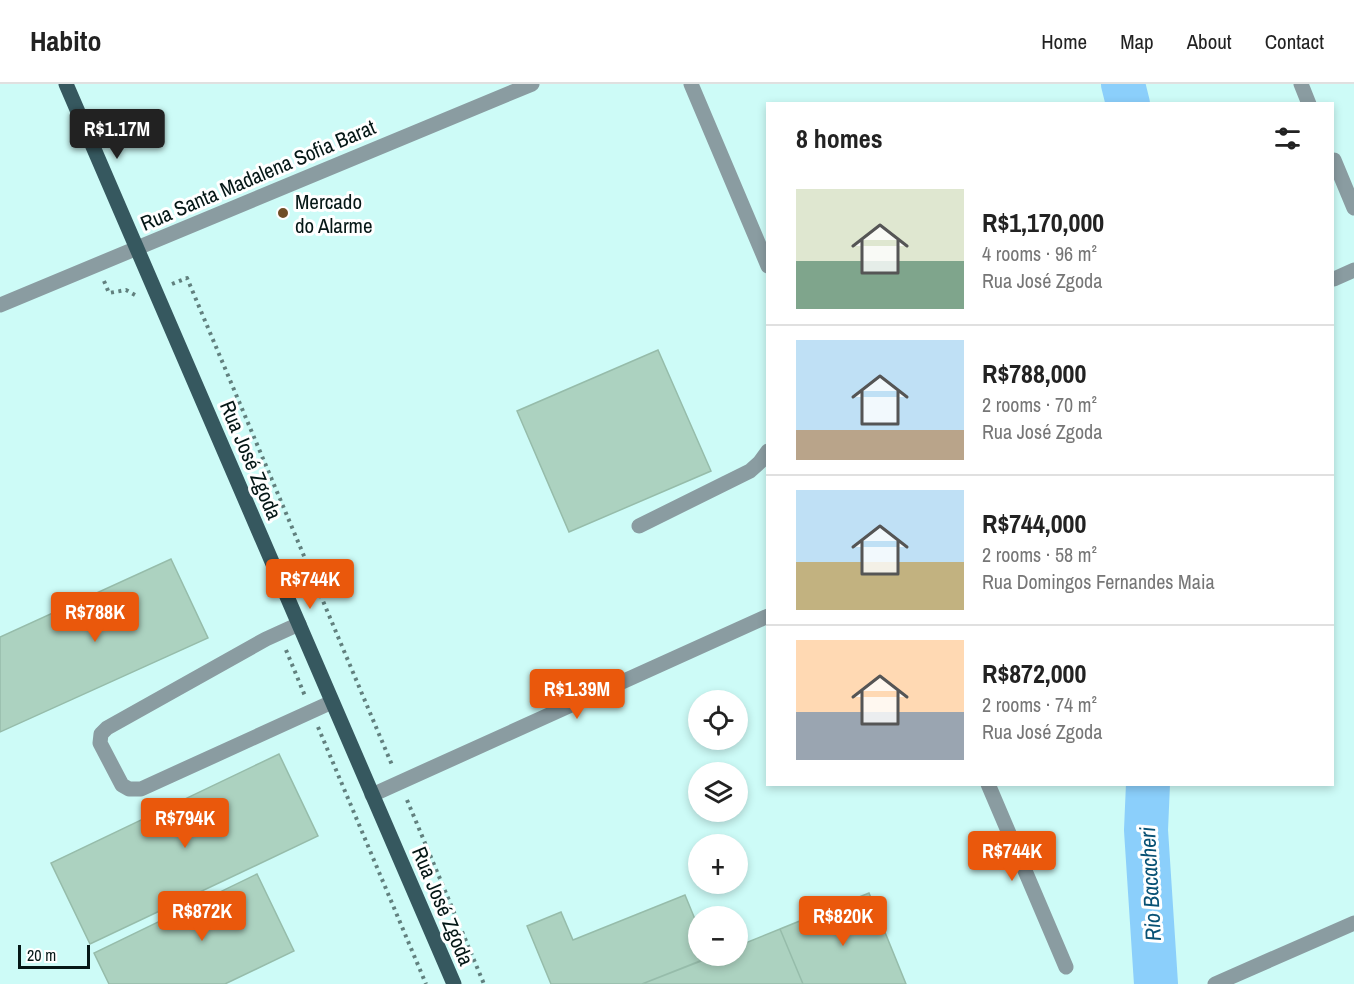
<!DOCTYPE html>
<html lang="en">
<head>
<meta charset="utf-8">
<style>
  :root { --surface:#fff; --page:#f2f2f2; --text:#222; --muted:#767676; --line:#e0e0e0; --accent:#ea580c }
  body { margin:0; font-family:"Archivo Narrow",sans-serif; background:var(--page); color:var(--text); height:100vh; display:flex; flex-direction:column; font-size:22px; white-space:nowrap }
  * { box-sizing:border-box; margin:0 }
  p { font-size:20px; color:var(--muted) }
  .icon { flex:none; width:33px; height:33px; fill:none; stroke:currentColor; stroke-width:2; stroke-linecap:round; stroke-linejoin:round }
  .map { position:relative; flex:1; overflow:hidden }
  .side { position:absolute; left:766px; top:18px; width:568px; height:684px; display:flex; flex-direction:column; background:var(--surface); border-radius:0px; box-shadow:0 3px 9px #0003 }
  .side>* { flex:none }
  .fabs { position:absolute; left:688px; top:606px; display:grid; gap:12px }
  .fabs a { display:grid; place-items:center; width:60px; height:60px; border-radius:50%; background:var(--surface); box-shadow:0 3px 9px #0003; font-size:30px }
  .scale { position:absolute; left:18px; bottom:15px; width:72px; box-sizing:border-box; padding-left:6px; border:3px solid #051716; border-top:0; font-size:16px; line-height:21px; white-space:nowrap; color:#051716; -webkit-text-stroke:4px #fff; paint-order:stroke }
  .price { position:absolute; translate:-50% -51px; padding:0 14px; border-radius:6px; background:var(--accent); color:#fff; font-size:20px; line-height:39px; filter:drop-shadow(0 2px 3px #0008) }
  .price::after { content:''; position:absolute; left:50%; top:36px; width:18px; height:14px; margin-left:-9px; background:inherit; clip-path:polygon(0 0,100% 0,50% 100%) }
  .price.on { background:#222; color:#fff }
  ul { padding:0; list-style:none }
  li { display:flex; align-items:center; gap:18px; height:150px; padding:0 30px }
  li+li { border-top:2px solid var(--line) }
  li span { display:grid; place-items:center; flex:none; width:168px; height:120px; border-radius:0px; color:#555 }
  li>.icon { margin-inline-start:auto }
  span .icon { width:72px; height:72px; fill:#fffc; stroke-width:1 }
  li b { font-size:26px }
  h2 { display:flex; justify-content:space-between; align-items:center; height:72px; padding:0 30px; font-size:26px }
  header { display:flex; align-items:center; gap:36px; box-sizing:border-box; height:84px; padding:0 30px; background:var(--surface); border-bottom:2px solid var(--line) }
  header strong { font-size:28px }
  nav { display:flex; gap:33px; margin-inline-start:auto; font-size:21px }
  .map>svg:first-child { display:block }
</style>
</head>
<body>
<header>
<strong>Habito</strong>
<nav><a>Home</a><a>Map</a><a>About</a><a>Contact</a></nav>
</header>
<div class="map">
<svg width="1354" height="900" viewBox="0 0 1354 900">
  <rect width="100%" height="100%" fill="#cdfbf7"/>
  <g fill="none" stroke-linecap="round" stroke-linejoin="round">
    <!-- river -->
    <path stroke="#8bcffb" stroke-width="44" d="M1123,0L1128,20
      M1148,700L1146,746L1156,900"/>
  </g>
  <!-- building -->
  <path fill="#acd2c0" stroke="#96bcaa" stroke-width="1.5" d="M658,266L711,387L569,448L517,327Z
    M171,475L208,554L0,648V553Z
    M279,670L318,752L90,860L51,779Z
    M257,790L294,867L225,900H109L94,869Z
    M869,809L906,900H803L780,845Z
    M685,811L699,845V872L710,873L642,900H551L527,842L561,828L573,856Z
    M780,845L803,900H642L714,872H738V862Z"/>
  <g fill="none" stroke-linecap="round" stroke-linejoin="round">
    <!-- path -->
    <path stroke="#61807e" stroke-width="4" stroke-dasharray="3 4.5" stroke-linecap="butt" d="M104,197L109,209L126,206L135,211
      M172,200L187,194L392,681
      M286,566L305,612
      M318,643L426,900
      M407,716L484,900"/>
    <!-- minor -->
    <path stroke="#8a9ca1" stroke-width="15" d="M691,0L768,182
      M1301,0L1309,20
      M1334,76L1354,124
      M1334,195L1354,186
      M0,221L532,0
      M639,442L750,387L760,378L768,367
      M299,540L266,555L107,644L101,650L100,659L122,701L129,705H141L332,618
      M988,700L1066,883
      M372,711L768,532
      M1215,900L1354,839"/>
    <!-- major -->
    <path stroke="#36585f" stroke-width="15" d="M66,0L454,900"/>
  </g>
  <!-- markers -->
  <circle fill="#704d26" stroke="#fff" stroke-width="2" cx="283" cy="129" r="6"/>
  <g text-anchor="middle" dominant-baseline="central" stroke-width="6" stroke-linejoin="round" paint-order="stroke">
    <!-- street labels -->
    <g font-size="21" fill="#051716" stroke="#fff">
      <text transform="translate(258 91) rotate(-23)">Rua Santa Madalena Sofia Barat</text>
      <text transform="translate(251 376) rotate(67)">Rua José Zgoda</text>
      <text transform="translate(443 822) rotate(67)">Rua José Zgoda</text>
    </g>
    <!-- poi labels -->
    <g font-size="21" fill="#051716" stroke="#fff" text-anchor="start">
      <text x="295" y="117">Mercado<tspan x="295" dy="24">do Alarme</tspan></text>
    </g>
    <!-- water labels -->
    <g font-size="22" font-style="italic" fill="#085174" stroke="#fff">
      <text transform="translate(1150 800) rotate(-93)">Rio Bacacheri</text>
    </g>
  </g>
</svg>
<div class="fabs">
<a><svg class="icon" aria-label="locate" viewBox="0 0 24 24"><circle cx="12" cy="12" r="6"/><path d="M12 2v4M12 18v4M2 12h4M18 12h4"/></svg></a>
<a><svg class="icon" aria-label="layers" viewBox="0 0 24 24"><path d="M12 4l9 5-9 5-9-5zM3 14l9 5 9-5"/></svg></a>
<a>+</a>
<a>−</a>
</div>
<div class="scale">20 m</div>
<b class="price on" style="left:117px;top:76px">R$1.17M</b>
<b class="price" style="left:310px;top:526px">R$744K</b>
<b class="price" style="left:95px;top:559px">R$788K</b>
<b class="price" style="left:577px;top:636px">R$1.39M</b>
<b class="price" style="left:185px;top:765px">R$794K</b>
<b class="price" style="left:1012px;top:798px">R$744K</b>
<b class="price" style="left:202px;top:858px">R$872K</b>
<b class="price" style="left:843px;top:863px">R$820K</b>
<section class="side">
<h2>8 homes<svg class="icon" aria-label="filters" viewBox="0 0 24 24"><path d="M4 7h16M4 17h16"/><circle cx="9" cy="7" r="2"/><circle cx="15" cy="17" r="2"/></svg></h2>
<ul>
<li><span style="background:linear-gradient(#dfe7d0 60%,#7fa58c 0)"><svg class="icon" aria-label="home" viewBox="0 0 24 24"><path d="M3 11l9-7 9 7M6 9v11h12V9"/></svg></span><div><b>R$1,170,000</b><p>4 rooms · 96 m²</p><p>Rua José Zgoda</p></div></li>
<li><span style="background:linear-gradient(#bfe0f5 75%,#b9a48a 0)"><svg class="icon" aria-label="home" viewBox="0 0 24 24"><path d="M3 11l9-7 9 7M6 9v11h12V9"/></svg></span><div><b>R$788,000</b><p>2 rooms · 70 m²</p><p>Rua José Zgoda</p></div></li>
<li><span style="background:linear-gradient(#bfe0f5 60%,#c2b280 0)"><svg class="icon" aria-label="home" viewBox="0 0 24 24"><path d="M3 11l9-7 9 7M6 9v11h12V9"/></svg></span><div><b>R$744,000</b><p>2 rooms · 58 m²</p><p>Rua Domingos Fernandes Maia</p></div></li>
<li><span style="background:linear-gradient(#ffd9b3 60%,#9aa5b1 0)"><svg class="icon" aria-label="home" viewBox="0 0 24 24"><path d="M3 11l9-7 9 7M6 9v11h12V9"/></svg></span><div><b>R$872,000</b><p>2 rooms · 74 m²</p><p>Rua José Zgoda</p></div></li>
</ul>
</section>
</div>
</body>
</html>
